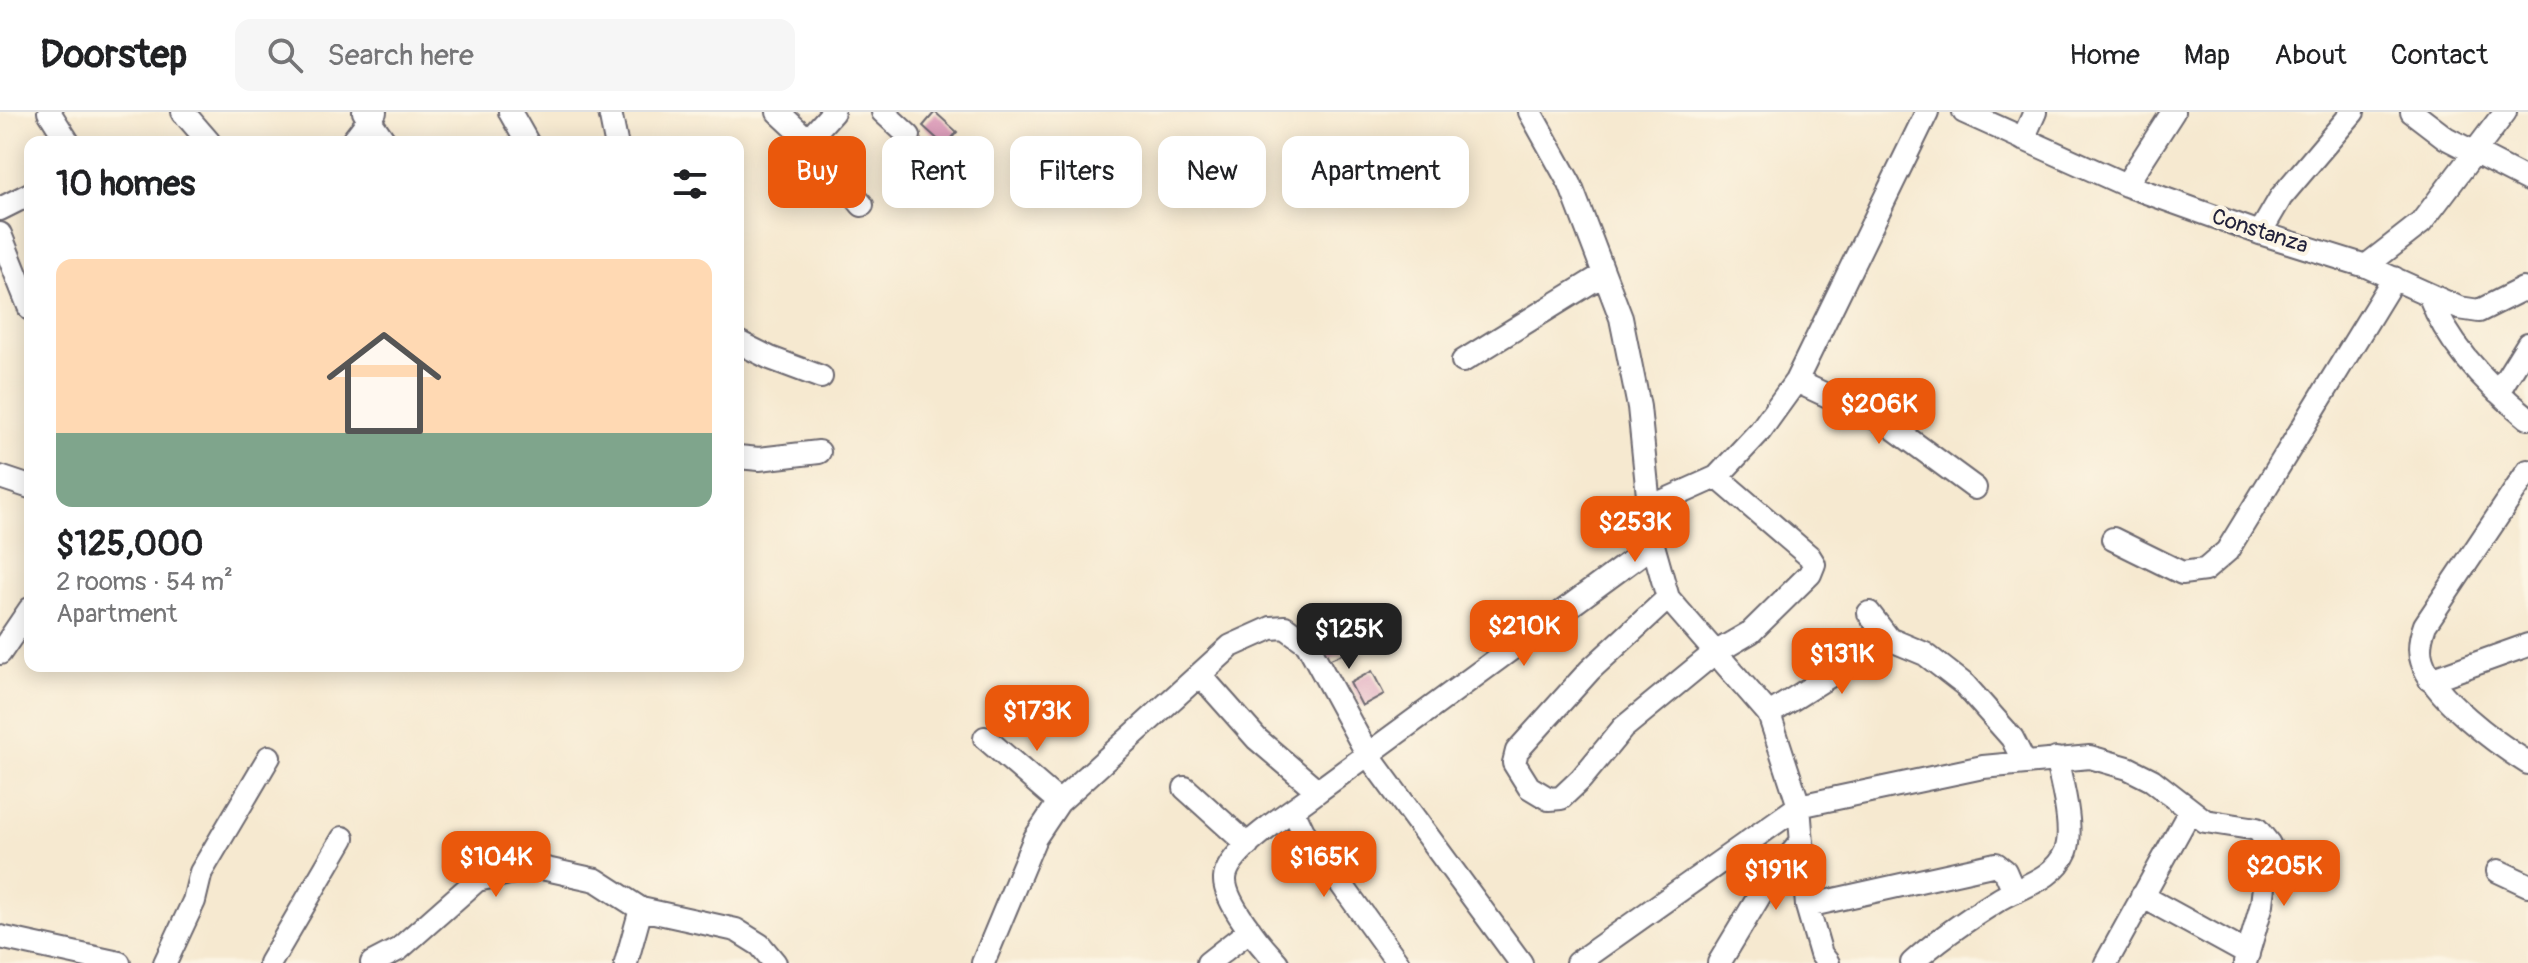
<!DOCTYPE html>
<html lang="en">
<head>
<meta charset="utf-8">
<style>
  :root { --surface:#fff; --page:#f6f6f6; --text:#202124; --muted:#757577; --line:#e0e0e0; --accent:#ea580c }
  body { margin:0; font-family:Pangolin,sans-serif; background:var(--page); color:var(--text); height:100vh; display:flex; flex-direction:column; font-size:30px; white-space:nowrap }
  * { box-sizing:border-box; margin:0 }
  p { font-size:26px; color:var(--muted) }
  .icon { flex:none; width:44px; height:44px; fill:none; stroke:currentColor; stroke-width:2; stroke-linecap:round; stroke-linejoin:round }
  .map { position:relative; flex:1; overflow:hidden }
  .drawer { position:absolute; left:24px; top:24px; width:720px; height:536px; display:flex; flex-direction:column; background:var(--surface); border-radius:16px; box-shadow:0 4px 20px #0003 }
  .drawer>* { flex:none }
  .hud { position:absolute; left:768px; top:24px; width:760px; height:72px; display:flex; gap:16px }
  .price { position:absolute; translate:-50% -68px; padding:0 18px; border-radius:16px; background:var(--accent); color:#fff; font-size:26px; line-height:52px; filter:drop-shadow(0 2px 4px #0008) }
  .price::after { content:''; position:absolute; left:50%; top:48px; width:24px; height:18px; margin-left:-12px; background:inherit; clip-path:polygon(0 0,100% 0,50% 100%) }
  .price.active { background:#222; color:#fff }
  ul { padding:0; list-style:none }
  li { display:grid; align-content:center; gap:16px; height:424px; padding:0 32px }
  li+li { border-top:2px solid var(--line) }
  li span { display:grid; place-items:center; height:248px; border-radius:16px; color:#555 }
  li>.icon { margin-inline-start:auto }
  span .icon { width:144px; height:144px; fill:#fffc; stroke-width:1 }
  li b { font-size:34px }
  h2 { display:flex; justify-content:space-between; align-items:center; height:96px; padding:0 32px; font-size:34px }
  .pill { padding:0 28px; border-radius:16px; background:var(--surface); box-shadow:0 4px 20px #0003; font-size:28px; line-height:72px }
  .pill.active { background:var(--accent); color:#fff }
  header { display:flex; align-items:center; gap:48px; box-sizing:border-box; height:112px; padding:0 40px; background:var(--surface); border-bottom:2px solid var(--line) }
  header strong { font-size:38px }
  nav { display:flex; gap:44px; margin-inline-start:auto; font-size:28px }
  .search { width:560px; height:72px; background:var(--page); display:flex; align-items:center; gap:20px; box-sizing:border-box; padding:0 28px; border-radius:16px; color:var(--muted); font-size:30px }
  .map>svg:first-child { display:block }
</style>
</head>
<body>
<header>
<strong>Doorstep</strong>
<div class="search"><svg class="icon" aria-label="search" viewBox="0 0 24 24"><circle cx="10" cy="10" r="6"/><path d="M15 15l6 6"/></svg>Search here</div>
<nav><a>Home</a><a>Map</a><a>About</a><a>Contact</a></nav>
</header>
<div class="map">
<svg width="2528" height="851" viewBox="0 0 2528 851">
  <rect width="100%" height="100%" fill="#fcf5e5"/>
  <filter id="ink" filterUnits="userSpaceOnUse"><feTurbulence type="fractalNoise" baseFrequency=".0125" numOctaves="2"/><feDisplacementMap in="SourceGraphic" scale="16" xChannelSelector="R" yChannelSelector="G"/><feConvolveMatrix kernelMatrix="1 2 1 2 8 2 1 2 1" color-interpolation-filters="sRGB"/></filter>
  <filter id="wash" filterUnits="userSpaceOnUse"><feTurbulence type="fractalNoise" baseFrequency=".006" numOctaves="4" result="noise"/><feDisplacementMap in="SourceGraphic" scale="32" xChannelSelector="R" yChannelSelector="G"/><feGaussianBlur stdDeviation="1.8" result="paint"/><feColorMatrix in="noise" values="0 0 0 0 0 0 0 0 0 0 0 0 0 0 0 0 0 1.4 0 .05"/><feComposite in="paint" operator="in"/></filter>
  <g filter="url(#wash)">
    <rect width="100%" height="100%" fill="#f6e9d0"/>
    <g id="blocks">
      <!-- building -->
      <path fill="#da98b7" d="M935,0L957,20L945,34L923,14Z
        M1347,512L1357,536L1328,548L1318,524Z
        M1372,559L1384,582L1362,594L1350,571Z"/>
    </g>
  </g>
  <g filter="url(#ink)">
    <use href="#blocks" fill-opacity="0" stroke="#6c686f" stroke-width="2"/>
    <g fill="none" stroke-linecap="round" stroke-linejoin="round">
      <!-- street casing -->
      <g stroke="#6c686f" stroke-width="26">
        <path id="street" d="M49,0L68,30
          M183,0L209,30
          M364,0L385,30
          M510,0L527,30
          M610,0L616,30
          M778,0L808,28L862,93
          M883,0L909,24
          M1530,0L1570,72L1621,206L1639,295L1653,433L1668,486L1769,602L1799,694L1807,794L1821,842L1828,851
          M1964,0L2126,73L2260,121L2366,154L2459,196L2479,199L2523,177L2528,179
          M2412,0L2446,26L2528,68
          M2023,27L2035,0
          M808,28L833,0
          M352,30L375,0
          M2126,73L2173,0
          M0,97L30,82
          M2260,121L2281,85L2353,0
          M0,122L30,197
          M2366,154L2421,111L2505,0
          M2430,185C2448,233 2488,274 2528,306
          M738,230L770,246L821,265
          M1463,249L1604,162
          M1796,269L1888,312L1975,376
          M2498,280L2528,232
          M738,345L759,347L819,340
          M2528,359L2425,513C2421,524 2418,538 2422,549C2433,585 2496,631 2528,651
          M0,365L30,375
          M1650,395L1717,365L1760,319L1796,269L1927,0
          M2113,427L2182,461L2205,458L2227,439L2394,166
          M1668,486L1590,558L1517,639L1514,651L1529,675L1549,687L1561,686L1581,667L1623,616L1713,542L1751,520L1810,462L1814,452L1809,444L1717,365
          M1869,501L1889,527L1925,542L1965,573L2012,626L2024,650
          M0,541L30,497
          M1201,564L1257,627L1318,679C1296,697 1226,738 1225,767C1224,790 1261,834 1277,851
          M2430,568L2528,533
          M1769,602L1889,527
          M985,626L1059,690
          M1185,676L1248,733
          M1318,679L1653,433
          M1293,698L1303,719L1398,851
          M2498,759L2528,773
          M2142,784L2248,842
          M1807,794L1996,752L2005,759L2014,780
          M0,825L119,851
          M165,851L194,789L201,760L269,645
          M270,851L343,726
          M372,851L399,837L477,768L537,755L596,768L641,797L736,818L760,833L775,851
          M626,851L641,797
          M983,851L1035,726L1059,690L1231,534L1271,516L1285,515L1307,531L1368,643L1521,851
          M1208,851L1250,818
          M1577,851L1799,694L1983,655L2090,645L2128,656L2152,668L2205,709L2257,717L2269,732L2262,792L2245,851
          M1719,851L1769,768L1802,729
          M1912,851C1937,828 1968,807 1997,789C2021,774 2054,768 2066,739C2074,718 2062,670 2056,647
          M2106,851L2190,699"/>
      </g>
      <!-- street -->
      <use href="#street" stroke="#fff" stroke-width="22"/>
    </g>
  </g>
  <g text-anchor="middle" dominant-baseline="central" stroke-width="8" stroke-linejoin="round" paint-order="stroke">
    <!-- street labels -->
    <g font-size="22" fill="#22223b" stroke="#fcf5e5">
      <text transform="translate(2260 119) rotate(18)">Constanza</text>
    </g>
  </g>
</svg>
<b class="price" style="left:1879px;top:334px">$206K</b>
<b class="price" style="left:1635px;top:452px">$253K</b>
<b class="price" style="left:1524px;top:556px">$210K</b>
<b class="price active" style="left:1349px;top:559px">$125K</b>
<b class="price" style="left:1842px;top:584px">$131K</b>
<b class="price" style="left:1037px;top:641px">$173K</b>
<b class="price" style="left:496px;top:787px">$104K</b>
<b class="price" style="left:1324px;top:787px">$165K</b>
<b class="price" style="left:2284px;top:796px">$205K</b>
<b class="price" style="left:1776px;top:800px">$191K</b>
<div class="hud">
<a class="pill active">Buy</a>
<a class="pill">Rent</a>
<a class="pill">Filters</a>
<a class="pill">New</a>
<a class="pill">Apartment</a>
</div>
<section class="drawer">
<h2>10 homes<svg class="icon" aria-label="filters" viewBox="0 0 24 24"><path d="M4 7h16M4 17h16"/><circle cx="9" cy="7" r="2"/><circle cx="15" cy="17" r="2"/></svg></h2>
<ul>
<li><span style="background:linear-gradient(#ffd9b3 70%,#7fa58c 0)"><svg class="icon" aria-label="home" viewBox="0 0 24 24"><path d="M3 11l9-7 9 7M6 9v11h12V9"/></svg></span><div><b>$125,000</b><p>2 rooms · 54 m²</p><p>Apartment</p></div></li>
</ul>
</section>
</div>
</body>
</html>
